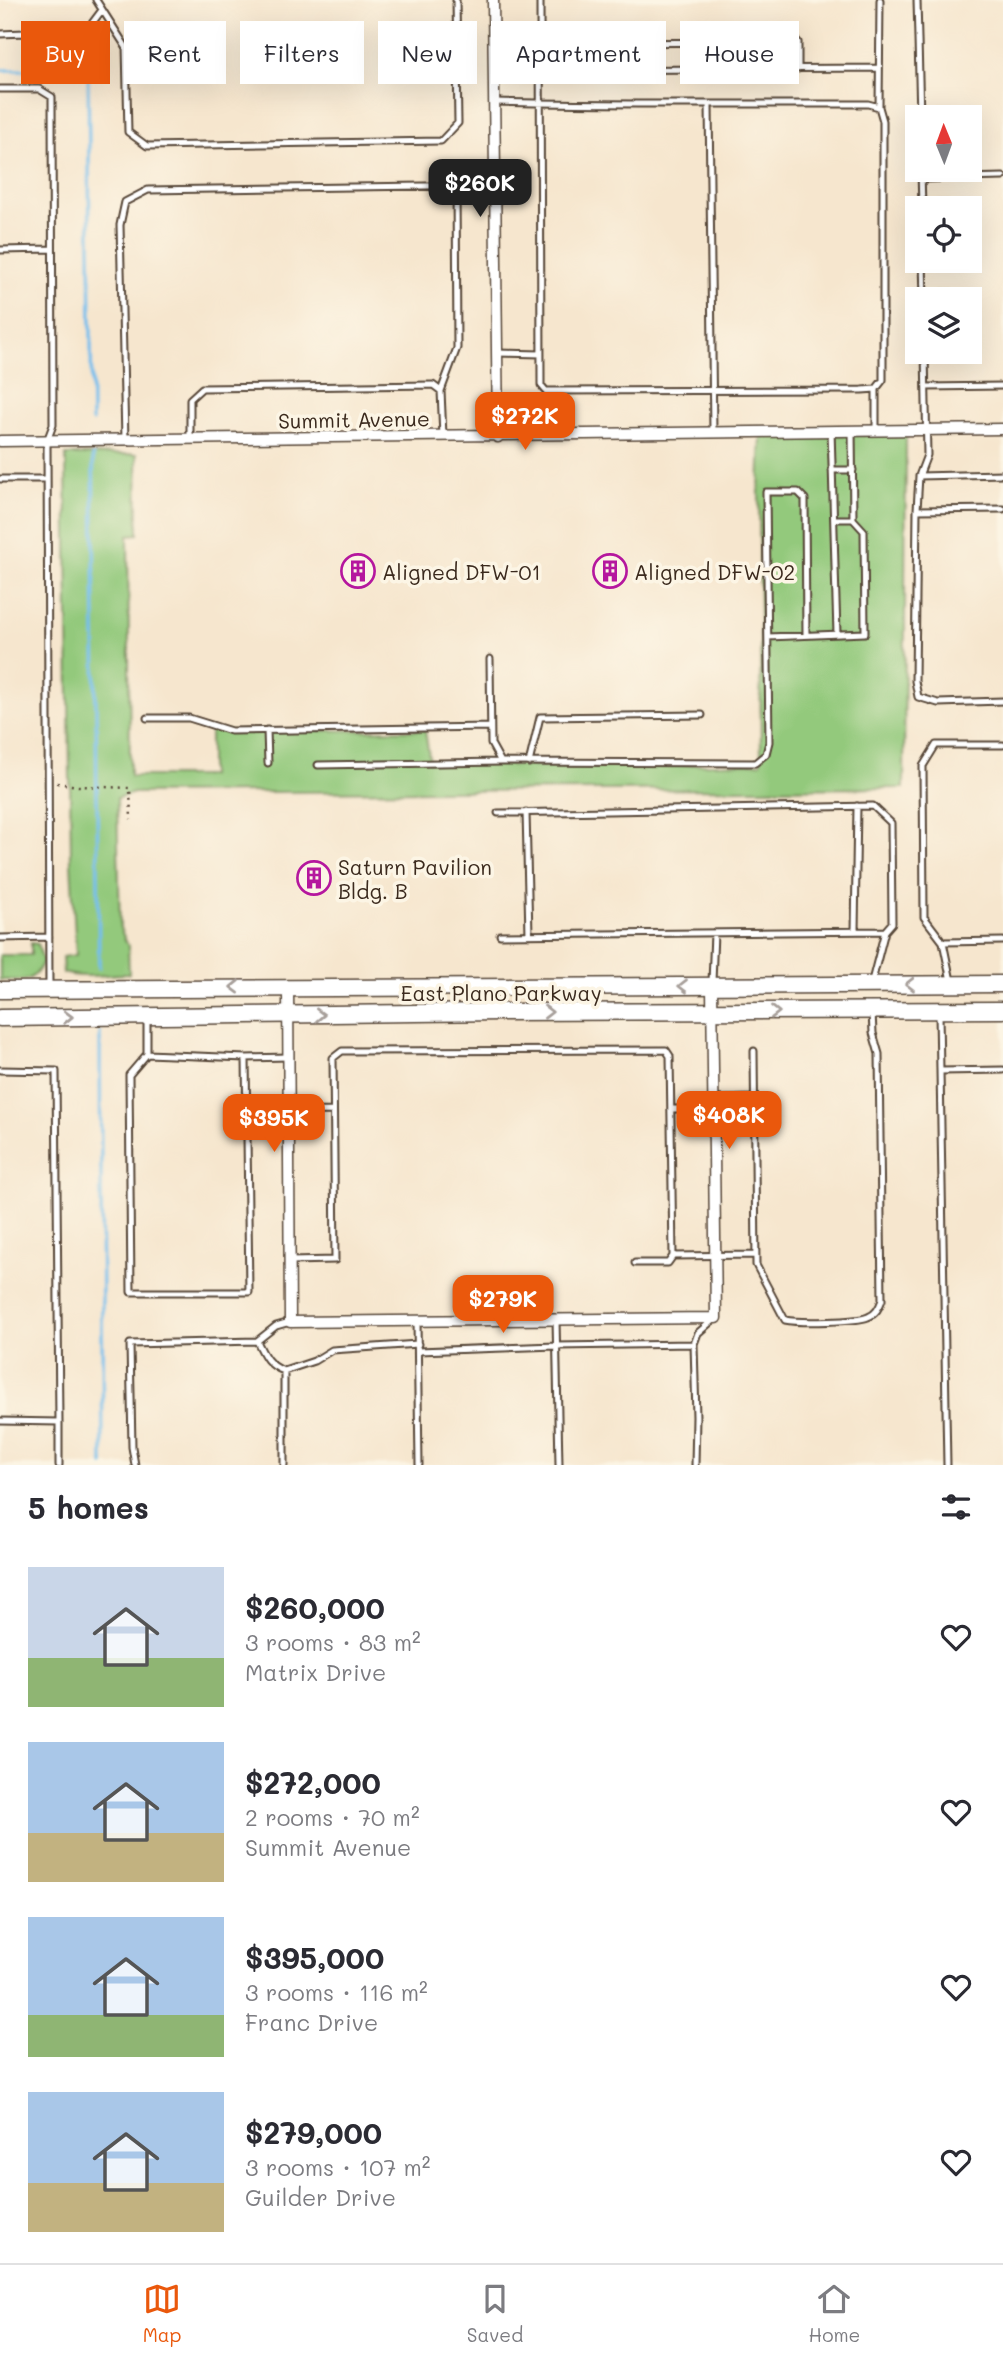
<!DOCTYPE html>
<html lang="en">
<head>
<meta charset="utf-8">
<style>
  :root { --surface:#fff; --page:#f2f2f3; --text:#2b2b33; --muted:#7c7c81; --line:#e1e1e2; --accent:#ea580c }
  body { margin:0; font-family:Mali,sans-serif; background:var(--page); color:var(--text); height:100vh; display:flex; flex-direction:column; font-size:26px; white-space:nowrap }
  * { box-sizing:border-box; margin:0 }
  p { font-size:23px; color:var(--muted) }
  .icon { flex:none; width:38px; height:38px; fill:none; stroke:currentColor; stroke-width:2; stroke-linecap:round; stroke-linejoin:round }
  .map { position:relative; height:1465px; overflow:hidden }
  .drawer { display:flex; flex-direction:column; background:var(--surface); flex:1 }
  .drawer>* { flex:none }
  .banner { position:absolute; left:21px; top:21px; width:962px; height:63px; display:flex; gap:14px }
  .needle { width:46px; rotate:359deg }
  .fabs { position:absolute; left:905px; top:105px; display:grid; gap:14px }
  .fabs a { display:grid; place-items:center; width:77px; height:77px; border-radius:0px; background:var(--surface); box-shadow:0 7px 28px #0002; font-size:35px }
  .price { position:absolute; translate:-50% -60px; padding:0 16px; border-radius:14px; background:var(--accent); color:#fff; font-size:23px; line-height:46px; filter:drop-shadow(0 2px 4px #0008) }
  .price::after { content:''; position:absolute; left:50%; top:42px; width:21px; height:16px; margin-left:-10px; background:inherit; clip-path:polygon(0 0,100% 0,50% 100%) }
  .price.active { background:#222; color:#fff }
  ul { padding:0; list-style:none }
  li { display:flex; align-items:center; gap:21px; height:175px; padding:0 28px }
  li span { display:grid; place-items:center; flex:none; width:196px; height:140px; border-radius:0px; color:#555 }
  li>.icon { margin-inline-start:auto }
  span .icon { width:84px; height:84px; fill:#fffc; stroke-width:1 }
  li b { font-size:30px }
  h2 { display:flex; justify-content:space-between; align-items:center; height:84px; padding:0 28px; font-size:30px }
  .pill { padding:0 24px; border-radius:0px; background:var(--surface); box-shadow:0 7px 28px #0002; font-size:24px; line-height:63px }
  .pill.active { background:var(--accent); color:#fff }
  .tabs { display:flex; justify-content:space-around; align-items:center; height:98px; border-top:2px solid var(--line); background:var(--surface); font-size:19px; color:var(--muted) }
  .tabs a { display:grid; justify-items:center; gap:4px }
  .tabs .active { color:var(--accent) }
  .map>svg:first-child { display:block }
</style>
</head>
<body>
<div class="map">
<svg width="1003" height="1465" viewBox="0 0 1003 1465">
  <rect width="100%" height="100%" fill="#fcf5e5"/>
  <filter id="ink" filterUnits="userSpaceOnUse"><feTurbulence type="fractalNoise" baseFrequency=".0143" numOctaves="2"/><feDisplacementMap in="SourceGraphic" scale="14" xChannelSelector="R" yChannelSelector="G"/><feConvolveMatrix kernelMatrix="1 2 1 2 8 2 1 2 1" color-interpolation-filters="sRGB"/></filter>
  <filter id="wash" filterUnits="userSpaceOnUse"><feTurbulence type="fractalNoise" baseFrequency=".00686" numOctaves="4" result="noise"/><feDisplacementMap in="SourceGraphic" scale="28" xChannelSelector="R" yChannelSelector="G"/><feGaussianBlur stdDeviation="1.57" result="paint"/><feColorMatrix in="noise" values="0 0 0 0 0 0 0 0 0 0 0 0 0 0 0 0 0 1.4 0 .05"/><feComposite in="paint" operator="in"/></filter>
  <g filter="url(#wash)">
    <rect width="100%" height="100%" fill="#f6e6ce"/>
    <!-- grass -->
    <path fill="#93c97b" stroke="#677a4c" stroke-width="2" d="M761,435H906L904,788L134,793L117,798L120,928L128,946L129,974C107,974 83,979 63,973L62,957L76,955L71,862L66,455L137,454L138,534L128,535L130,776H210V731L425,730L430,762L566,767L761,763L759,492Z
      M31,943L38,944L43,962C32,985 23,980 0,980V955H31Z"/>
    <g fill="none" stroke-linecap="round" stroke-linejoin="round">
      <!-- stream -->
      <path stroke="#73beed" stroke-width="3.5" d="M0,70H88L92,421
        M93,455L99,968
        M100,1032L103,1465"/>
    </g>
  </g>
  <g filter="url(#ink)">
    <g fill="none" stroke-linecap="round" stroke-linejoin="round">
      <!-- service casing -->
      <g stroke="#574638" stroke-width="9">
        <path id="service" d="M96,0L126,47L128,132L147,146L441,141L458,123L456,0
          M917,0L920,117
          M0,34L25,33L42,45L78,42L102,10
          M540,70L879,68
          M588,70V43L798,42V69
          M0,89H39L52,97L53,425L47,441L49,986
          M494,102C619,105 743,104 868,104L879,107L883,121V380L876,389L862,390L546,391L541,385L540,0
          M709,104L713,432
          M879,107L880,0
          M921,170L922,208
          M921,179L1003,177
          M0,250L52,249
          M923,261L924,299
          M925,352L927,455L919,476L917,510L915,681L918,697L938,703L1003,701
          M497,353L541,354
          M926,387L1003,386
          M876,389V430
          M441,391L457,348L456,185
          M831,430L837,634
          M125,440L120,225L125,202L148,190L495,185
          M190,440V399L202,388L433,385L441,391L443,436
          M832,470H853
          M919,476L1003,474
          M0,479H47
          M917,510L1003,509
          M834,519H853
          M768,637L865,633L864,531L853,519L852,430
          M490,659L491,744L501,762L755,763L766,754L769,742L766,492H798L805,499L806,635
          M147,718H189L231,731L490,727
          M267,730L268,763
          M529,763L540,717L702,715
          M318,765L501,762
          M526,812L529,935
          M498,813L873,806L891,823L892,923L885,931L872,981
          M855,931L857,806
          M500,935L885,931
          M0,938L49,937
          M943,942L1003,941
          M951,981L943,942L924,917L923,766L936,745H1003
          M712,982L714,933
          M939,1014L947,1465
          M147,1020V1054L129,1075L131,1292H249L246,1058L288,1057
          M754,1051L756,1265L785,1320C798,1323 857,1322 868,1317C876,1314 879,1308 882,1300L879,1054L873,1033L872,1012
          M147,1054L246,1058
          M0,1070L56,1071L59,1422L0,1421
          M940,1071L1003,1070
          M672,1109H693L714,1099L755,1098
          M289,1112L333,1111
          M290,1261L335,1260L333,1058L342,1051L666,1050L670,1056L673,1256
          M635,1263H668L673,1256L756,1255
          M556,1319L559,1465
          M417,1321L419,1465
          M257,1341C264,1356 268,1365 284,1371V1465
          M418,1351L556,1346L694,1344
          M284,1371L314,1361L332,1350L418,1344
          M59,1465V1422
          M135,1465L132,1447L130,1344L257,1341L276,1326L290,1322
          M695,1465L696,1417L694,1344L698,1333L714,1319"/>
      </g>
      <!-- minor casing -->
      <g stroke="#574638" stroke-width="13">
        <path id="minor" d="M493,0L498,437
          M0,441L1003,429
          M288,987L290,1322L716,1318L712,986"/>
      </g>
      <!-- primary casing -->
      <g stroke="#574638" stroke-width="19">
        <path id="primary" d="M0,990L1003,984
          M0,1018L501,1012L1003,1010"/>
      </g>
      <!-- path -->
      <path stroke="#574638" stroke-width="2.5" stroke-dasharray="2 5" stroke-linecap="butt" d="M57,783L78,786L130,788L131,820"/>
      <!-- service -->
      <use href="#service" stroke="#fff" stroke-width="5"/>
      <!-- minor -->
      <use href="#minor" stroke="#fff" stroke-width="10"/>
      <!-- primary -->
      <use href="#primary" stroke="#fff" stroke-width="16"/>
    </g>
    <!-- one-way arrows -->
    <defs><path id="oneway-chevron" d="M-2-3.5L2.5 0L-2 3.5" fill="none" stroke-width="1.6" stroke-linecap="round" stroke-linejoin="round" transform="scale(1.75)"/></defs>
    <g stroke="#a79f9a">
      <use href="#oneway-chevron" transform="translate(910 984) rotate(-180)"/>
      <use href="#oneway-chevron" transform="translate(683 986) rotate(-180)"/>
      <use href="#oneway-chevron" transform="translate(235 987) rotate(179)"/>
      <use href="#oneway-chevron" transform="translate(548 1012)"/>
      <use href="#oneway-chevron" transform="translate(775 1012)"/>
      <use href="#oneway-chevron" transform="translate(320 1015) rotate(-1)"/>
      <use href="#oneway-chevron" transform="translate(68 1017) rotate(-1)"/>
    </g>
  </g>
  <!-- icons -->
  <defs>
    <g id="building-ring" transform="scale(1.75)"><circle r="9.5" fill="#fcf5e5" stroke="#b5179e" stroke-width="1.5"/><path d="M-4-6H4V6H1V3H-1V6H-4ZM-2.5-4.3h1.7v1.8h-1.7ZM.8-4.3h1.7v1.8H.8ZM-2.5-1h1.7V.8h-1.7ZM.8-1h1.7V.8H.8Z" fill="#b5179e"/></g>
  </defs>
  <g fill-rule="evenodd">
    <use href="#building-ring" x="358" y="571"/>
    <use href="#building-ring" x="610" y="571"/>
    <use href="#building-ring" x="314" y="878"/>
  </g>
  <g text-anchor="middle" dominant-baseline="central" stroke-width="7" stroke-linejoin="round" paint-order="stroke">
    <!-- street labels -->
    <g font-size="21" fill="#3b2a1e" stroke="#fcf5e5">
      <text transform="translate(354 419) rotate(-1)">Summit Avenue</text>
      <text x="501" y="992">East Plano Parkway</text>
    </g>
    <!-- poi labels -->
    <g font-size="21" fill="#3b2a1e" stroke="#fcf5e5" text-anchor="start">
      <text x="382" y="571">Aligned DFW-01</text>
      <text x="634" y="571">Aligned DFW-02</text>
      <text x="338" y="866">Saturn Pavilion<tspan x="338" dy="24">Bldg. B</tspan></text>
    </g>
  </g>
</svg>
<div class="fabs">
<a><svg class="needle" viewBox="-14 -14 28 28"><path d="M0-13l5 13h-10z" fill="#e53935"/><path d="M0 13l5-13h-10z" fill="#7c7c81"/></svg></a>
<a><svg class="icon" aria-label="locate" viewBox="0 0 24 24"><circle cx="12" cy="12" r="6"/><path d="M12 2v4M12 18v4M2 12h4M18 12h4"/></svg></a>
<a><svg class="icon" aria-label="layers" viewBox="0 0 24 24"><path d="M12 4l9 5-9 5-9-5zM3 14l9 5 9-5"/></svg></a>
</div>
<b class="price active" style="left:480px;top:219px">$260K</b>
<b class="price" style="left:525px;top:452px">$272K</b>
<b class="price" style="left:729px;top:1151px">$408K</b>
<b class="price" style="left:274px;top:1154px">$395K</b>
<b class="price" style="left:503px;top:1335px">$279K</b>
<div class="banner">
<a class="pill active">Buy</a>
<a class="pill">Rent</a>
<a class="pill">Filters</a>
<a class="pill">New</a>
<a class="pill">Apartment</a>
<a class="pill">House</a>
</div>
</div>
<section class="drawer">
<h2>5 homes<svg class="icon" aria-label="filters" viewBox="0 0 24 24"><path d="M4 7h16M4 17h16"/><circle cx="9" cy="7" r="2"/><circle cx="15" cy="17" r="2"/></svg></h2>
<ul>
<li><span style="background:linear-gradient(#c9d6e8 65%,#8fb573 0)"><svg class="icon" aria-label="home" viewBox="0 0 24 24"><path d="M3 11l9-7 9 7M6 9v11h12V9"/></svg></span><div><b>$260,000</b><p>3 rooms · 83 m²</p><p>Matrix Drive</p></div><svg class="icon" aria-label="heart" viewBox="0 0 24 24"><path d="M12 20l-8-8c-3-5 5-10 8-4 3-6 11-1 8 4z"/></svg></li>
<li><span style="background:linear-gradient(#a9c7e8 65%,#c2b280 0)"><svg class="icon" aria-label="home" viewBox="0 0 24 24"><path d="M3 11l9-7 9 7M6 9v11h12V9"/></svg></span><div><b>$272,000</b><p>2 rooms · 70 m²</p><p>Summit Avenue</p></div><svg class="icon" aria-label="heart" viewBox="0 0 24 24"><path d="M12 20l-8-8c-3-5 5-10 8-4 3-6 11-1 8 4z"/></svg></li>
<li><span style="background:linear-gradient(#a9c7e8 70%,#8fb573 0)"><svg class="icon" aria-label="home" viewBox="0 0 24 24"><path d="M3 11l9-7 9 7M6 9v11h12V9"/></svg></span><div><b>$395,000</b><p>3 rooms · 116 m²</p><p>Franc Drive</p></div><svg class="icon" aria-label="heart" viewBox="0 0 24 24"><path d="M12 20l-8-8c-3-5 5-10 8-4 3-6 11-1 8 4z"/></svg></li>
<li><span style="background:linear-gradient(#a9c7e8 65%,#c2b280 0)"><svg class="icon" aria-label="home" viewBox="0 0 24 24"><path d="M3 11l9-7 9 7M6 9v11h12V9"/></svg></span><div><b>$279,000</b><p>3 rooms · 107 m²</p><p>Guilder Drive</p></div><svg class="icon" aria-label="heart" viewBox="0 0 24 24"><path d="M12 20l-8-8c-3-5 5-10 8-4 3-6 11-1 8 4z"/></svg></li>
</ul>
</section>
<nav class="tabs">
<a class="active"><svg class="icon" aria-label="map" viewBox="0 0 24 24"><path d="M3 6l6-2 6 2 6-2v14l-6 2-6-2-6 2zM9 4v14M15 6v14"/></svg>Map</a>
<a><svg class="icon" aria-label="saved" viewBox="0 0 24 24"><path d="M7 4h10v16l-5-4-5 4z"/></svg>Saved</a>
<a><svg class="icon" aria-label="home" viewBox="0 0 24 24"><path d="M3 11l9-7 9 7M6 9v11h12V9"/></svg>Home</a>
</nav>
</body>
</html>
